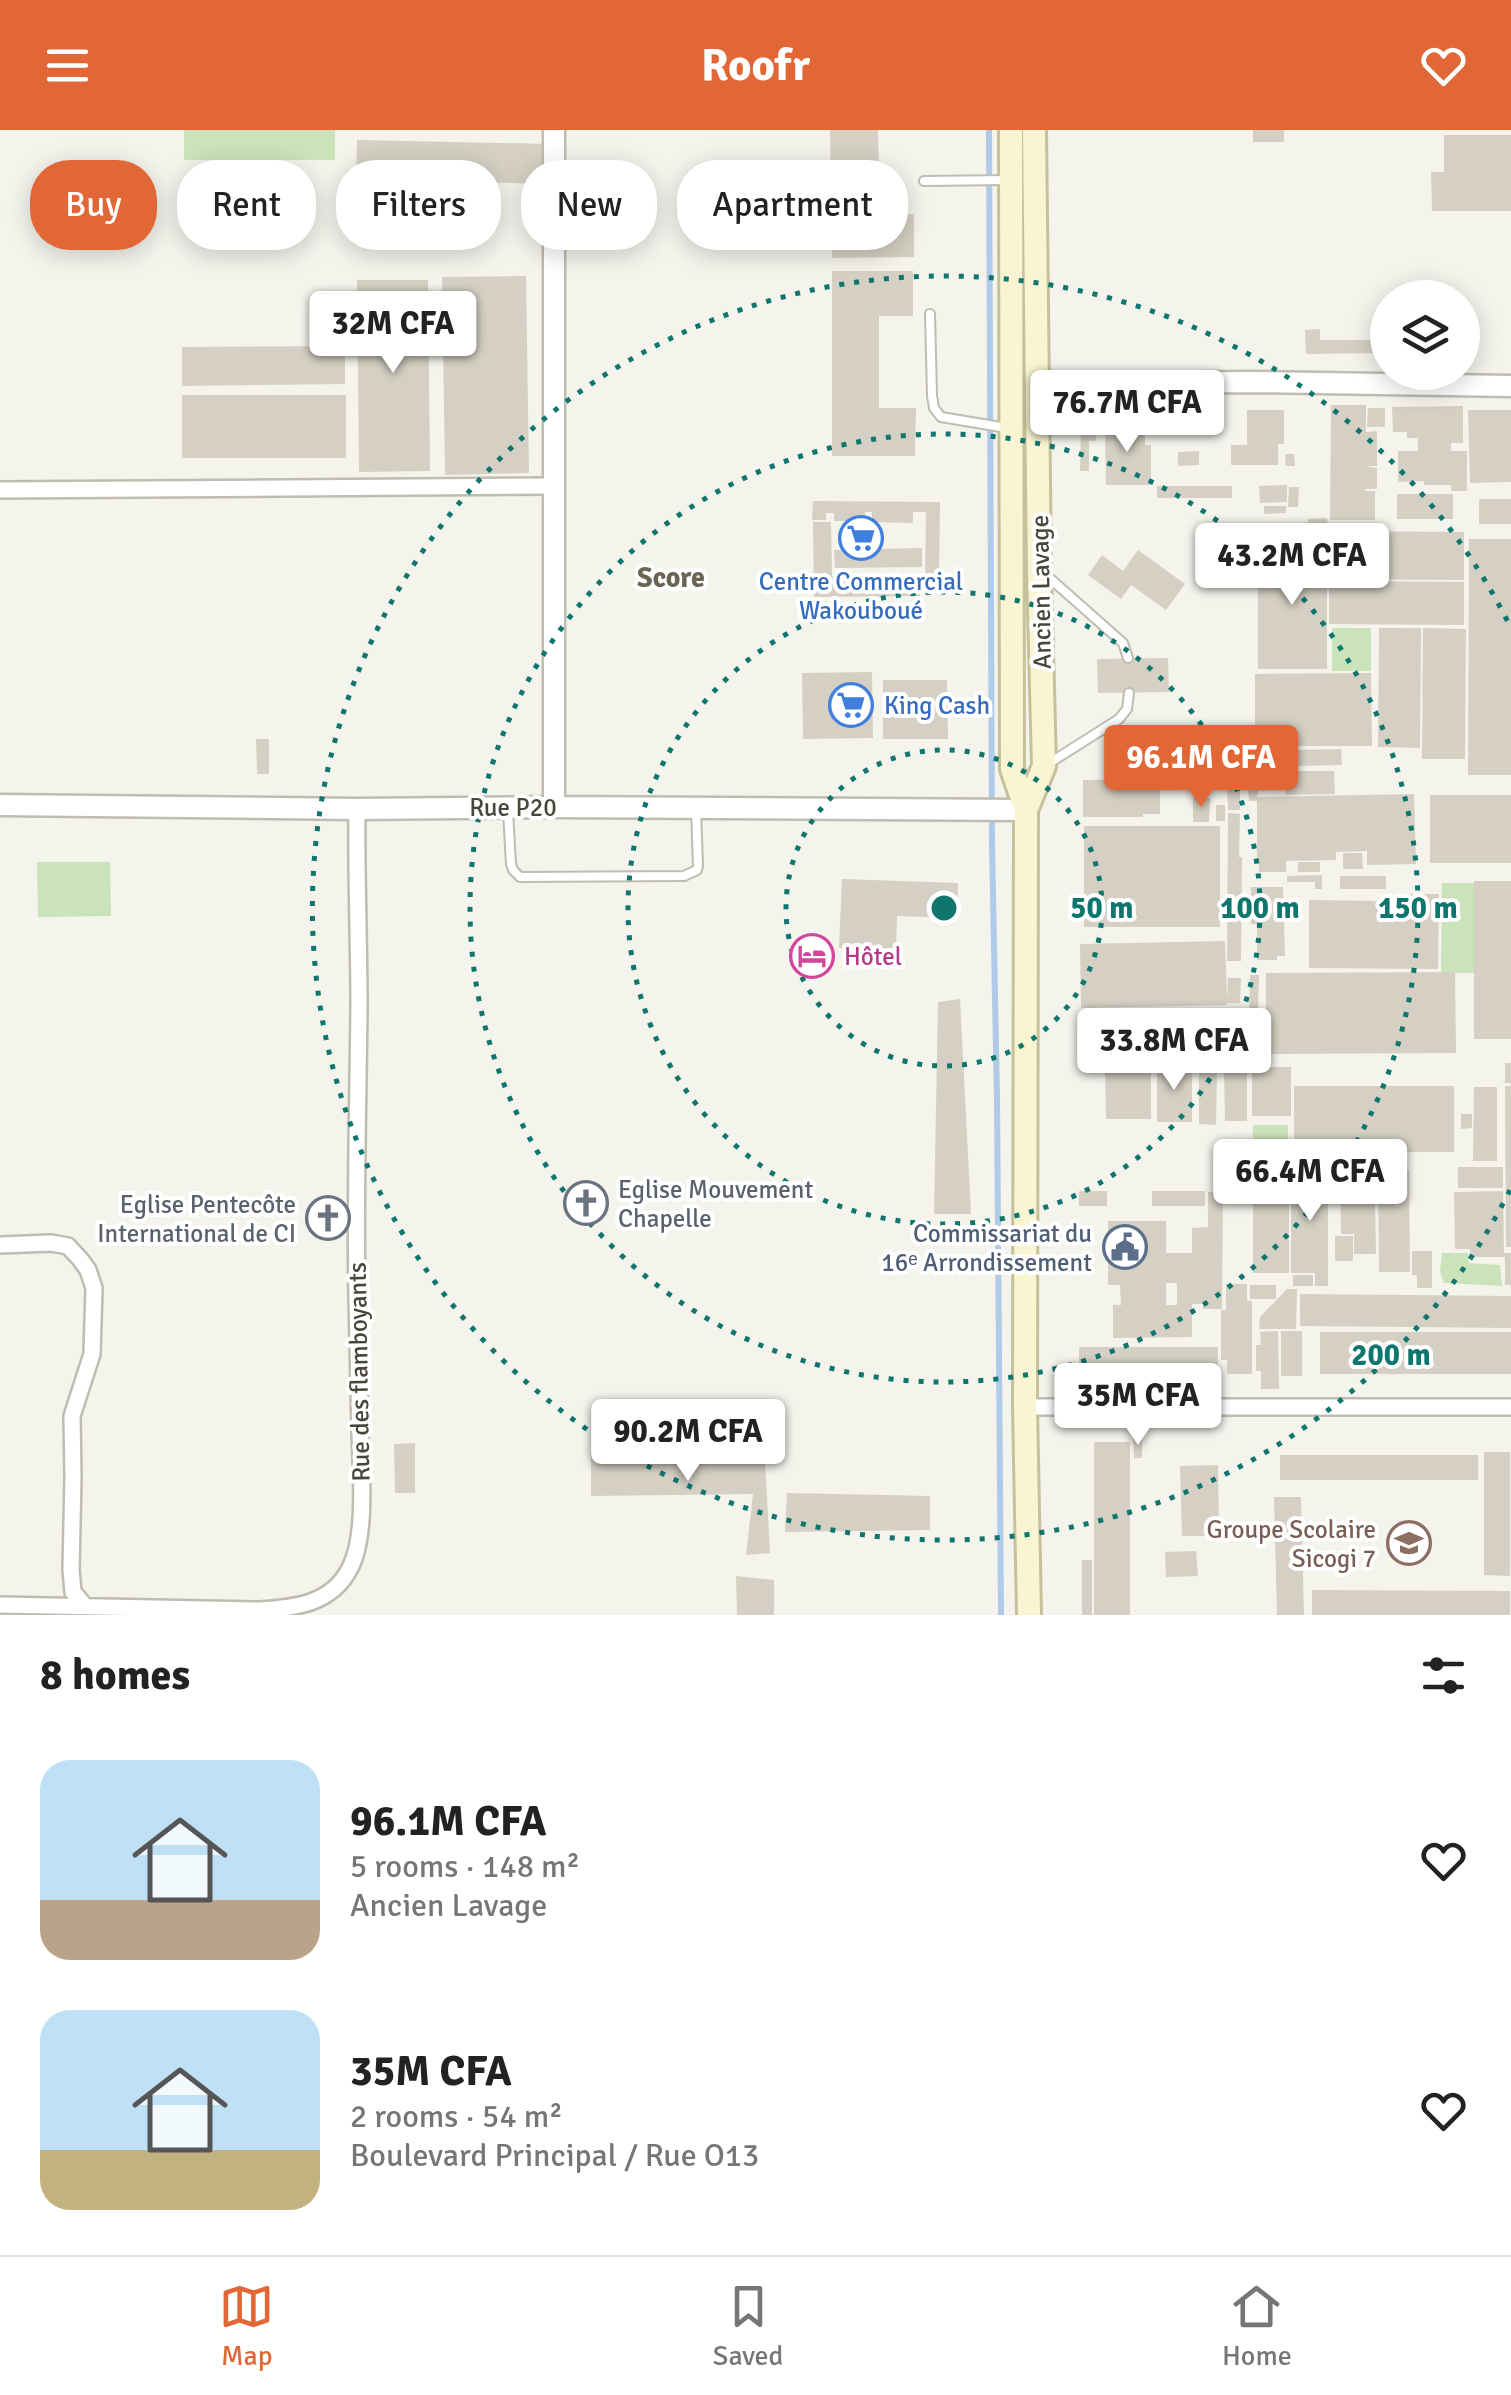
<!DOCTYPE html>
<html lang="en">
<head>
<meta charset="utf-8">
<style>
  :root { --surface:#fff; --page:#f6f6f6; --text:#222; --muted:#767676; --line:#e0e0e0; --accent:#e26736 }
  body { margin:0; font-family:Signika,sans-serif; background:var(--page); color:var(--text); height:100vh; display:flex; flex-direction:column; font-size:38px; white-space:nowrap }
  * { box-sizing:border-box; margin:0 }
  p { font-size:32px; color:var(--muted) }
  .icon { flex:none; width:55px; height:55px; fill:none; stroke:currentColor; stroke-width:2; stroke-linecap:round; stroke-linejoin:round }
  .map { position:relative; height:1485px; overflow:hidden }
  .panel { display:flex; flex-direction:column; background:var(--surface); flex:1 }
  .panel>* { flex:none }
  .hud { position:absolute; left:30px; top:30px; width:1000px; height:90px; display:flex; gap:20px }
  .fabs { position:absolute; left:1370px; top:150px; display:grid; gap:20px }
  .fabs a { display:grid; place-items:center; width:110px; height:110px; border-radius:50%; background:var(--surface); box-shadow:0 5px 25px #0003; font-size:50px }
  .price { position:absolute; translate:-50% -85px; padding:0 22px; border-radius:10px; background:#fff; color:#222; font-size:32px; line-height:65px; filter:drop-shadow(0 2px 5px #0008) }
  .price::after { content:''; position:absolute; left:50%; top:60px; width:30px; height:22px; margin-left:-15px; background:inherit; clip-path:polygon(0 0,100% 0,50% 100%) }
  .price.on { background:var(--accent); color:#fff }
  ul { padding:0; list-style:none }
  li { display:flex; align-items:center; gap:30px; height:250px; padding:0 40px }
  li span { display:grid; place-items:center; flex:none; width:280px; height:200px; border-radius:30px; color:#555 }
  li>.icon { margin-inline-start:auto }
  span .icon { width:120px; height:120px; fill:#fffc; stroke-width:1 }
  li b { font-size:42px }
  h2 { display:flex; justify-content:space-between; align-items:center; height:120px; padding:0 40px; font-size:42px }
  .chip { padding:0 35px; border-radius:40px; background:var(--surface); box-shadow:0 5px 25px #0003; font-size:35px; line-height:90px }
  .chip.on { background:var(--accent); color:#fff }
  header { display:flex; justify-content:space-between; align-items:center; height:130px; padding:0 40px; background:var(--accent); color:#fff; font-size:45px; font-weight:700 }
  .tab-bar { display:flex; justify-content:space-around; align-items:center; height:140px; border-top:2px solid var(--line); background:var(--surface); font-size:28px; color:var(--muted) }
  .tab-bar a { display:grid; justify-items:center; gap:5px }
  .tab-bar .on { color:var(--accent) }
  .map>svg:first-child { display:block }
</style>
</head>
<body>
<header><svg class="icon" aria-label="menu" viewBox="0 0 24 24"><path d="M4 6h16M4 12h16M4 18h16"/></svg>Roofr<svg class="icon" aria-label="heart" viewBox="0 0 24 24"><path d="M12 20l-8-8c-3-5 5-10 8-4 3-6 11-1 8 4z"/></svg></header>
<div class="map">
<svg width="1511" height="1485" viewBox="0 0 1511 1485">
  <rect width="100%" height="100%" fill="#f4f3ec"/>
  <!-- green -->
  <path fill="#cbe3ba" d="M184,0H335V30H184Z
    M1332,498H1371V541H1332Z
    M37,732H110L111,786L38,787Z
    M1442,753H1474V843H1441Z
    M1253,995H1288V1032H1252Z
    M1442,1123H1468L1469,1133L1500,1135L1502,1156L1444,1153L1440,1141Z"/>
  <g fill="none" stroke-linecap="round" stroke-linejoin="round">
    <!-- stream -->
    <path stroke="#b0cae9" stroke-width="6" d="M989,0L992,713L997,969L1001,1485"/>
  </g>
  <!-- building -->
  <path fill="#d5d0c3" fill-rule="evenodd" d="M830,0H878L880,84H914V127L832,128Z
    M1253,0H1284V12H1253Z
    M1444,5H1511V81H1432L1431,42H1444Z
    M357,10L551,14L550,54L356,49Z
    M832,141H913V186H879V278H916L915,326H832Z
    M526,146L529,343L445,345L442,147Z
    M357,150H428L430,341L359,342Z
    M1320,199V210H1371V202H1386L1387,223L1306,224L1305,200Z
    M345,216V254L182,256V217Z
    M182,265H346V328H182Z
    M1188,274V288H1156L1155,275Z
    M1200,275H1220V287H1200Z
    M1331,275H1366V302L1377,301V336H1366L1377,338V359H1365V361H1375V390H1330Z
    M1463,276V313H1451V321H1467V361H1451V355H1424V351L1398,352V321H1418V308H1407V302H1393L1392,277Z
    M1368,278H1385V297H1367Z
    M1247,280H1284V314H1278V335H1231V315H1247Z
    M1468,280H1511V352L1470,353Z
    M1081,290L1096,291V311H1089V341H1080Z
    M1105,294H1145V315H1151V355H1106Z
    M1199,321V335L1178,336V322Z
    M1285,324H1294L1295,336H1286Z
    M1287,355V372L1260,373L1259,356Z
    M1157,356H1232V368H1157Z
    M1289,357H1299L1298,377H1288Z
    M1397,364H1453V389H1397Z
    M1479,369H1511V394H1479Z
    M813,371L940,372L939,453H925L926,382H913V393L872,392V382H865V391H834V383H826V390H812Z
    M1264,376H1286V383L1264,384Z
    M1327,388L1328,397L1308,398V389Z
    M813,392H831L832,446L919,445L920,466L814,467Z
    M1329,401L1464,402V450L1329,449Z
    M1469,409H1511V645H1468Z
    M922,418V437L835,438L834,420Z
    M1258,418H1327V539H1258Z
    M1138,420L1185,454L1166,480L1131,455L1121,469L1088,445L1102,425L1123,441Z
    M1329,451L1464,452V495L1329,494Z
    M1379,498H1421L1420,618L1378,617Z
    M1423,498L1466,499L1465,629H1422Z
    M1168,528L1169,562L1098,563L1097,529Z
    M872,542L873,608L803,609L802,543Z
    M1371,543L1372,616H1255V544Z
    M883,550H947L948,609H883Z
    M256,609H269V644H257Z
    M1341,619L1342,635L1294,636L1293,620Z
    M1285,627V634L1261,635V632L1257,633V628Z
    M1285,641H1334L1335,664L1286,665Z
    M1169,642H1209L1210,658H1169Z
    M1160,649V684H1143V687H1083V650Z
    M1227,653H1240V680H1228Z
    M1248,658H1259L1257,667L1414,664L1416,734L1367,735V721L1336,722V730L1286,731V742H1259V732H1257V671H1249Z
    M1430,665H1511V733H1430Z
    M1193,668H1210L1209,692H1193Z
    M1216,675H1225V691H1216Z
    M1228,683L1240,684L1239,727H1242L1241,831H1227Z
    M1084,696H1220V797H1084Z
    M1343,723H1362L1363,739H1343Z
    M1298,732H1320V742H1298Z
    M1322,745V759H1315V752H1287V746Z
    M1340,746H1386V759H1340Z
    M842,749L958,753L957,788L897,786L896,819L839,818Z
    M1474,751H1511V909H1474Z
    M1251,757H1283L1285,826H1277V830H1257V797L1256,794H1251Z
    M1406,764H1439L1438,839L1309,838V770L1383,771V786H1406Z
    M1225,811L1227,869L1228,848H1241L1240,873H1227V875L1081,878L1080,814Z
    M1455,842L1456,923L1266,924V843Z
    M1250,845H1259L1257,911L1249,910Z
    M960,869L971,1084H934L938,872Z
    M1105,932H1151V989H1106Z
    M1505,933H1511V953H1505Z
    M1157,934H1192V992H1157Z
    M1252,937H1291V986H1252Z
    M1199,940L1217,941L1216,995L1199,994Z
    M1224,942H1247V991H1225Z
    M1294,956H1454V1022H1294Z
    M1505,956H1511V1117H1506Z
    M1474,957H1497V1031H1473Z
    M1461,984H1472V998L1461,999Z
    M1458,1037H1503V1058H1458Z
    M1378,1040H1409L1410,1142H1379Z
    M1291,1041H1328V1156H1315V1143H1291Z
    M1375,1041V1056H1368V1073L1375,1072L1376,1124H1354V1104H1341L1340,1042Z
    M1253,1042H1289V1143H1253Z
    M1079,1061H1107V1076H1079Z
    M1152,1061H1205V1076H1152Z
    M1503,1061L1504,1123H1511V1155H1505V1127H1471L1470,1119H1455L1454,1062Z
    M1208,1062H1223L1222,1179H1203V1174H1192V1207L1113,1208V1175H1121L1120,1155H1108V1091H1166V1123H1192V1098L1208,1097ZM1166,1153H1177V1175H1166Z
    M1335,1106H1353V1131H1335Z
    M1412,1121H1432V1158H1417V1145H1412Z
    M1293,1145H1313V1156H1293Z
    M1226,1154H1247V1171H1252V1244H1227V1230H1221V1180H1226Z
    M1250,1155H1276V1169H1250Z
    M1287,1159H1297L1296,1199H1259L1260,1187Z
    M1300,1164L1511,1166V1198L1300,1196Z
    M1278,1201L1279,1259H1261V1241H1256V1215H1261L1260,1202Z
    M1281,1201H1302V1246H1281Z
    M1320,1202H1511V1244H1320Z
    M1079,1217H1218V1237L1079,1238Z
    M1133,1308H1142V1328H1134Z
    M1094,1312H1130V1485H1094Z
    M415,1313V1363H395L394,1314Z
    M1484,1322H1510V1446L1484,1445Z
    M591,1325L765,1330L770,1423L746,1425L753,1364L591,1366Z
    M1280,1325H1478V1350H1280Z
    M1218,1335L1219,1406H1182L1180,1336Z
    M787,1363L930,1366V1400L785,1402Z
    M1274,1367H1301L1304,1485H1277Z
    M1196,1421L1198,1446L1166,1447L1165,1422Z
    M1082,1430H1092V1485H1082Z
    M736,1446L774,1450V1485H737Z
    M1312,1460L1510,1461V1485H1312Z"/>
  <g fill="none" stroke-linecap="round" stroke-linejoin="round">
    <!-- service casing -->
    <g stroke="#bfbcb0" stroke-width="12">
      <path id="service" d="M924,51L1007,50
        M930,184L932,266L934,278L941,287L1007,298
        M1045,444L1123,513L1128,528
        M1048,634L1119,589L1127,579L1129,563
        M508,681L511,734L513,740L520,747L684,746L697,740L698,736L696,678"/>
    </g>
    <!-- minor casing -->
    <g stroke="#bfbcb0" stroke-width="20">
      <path id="minor" d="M0,360L555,356
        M0,1115L51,1113L68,1116L80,1129L88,1140L94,1158L92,1224L72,1286L73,1347L71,1440L73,1462L85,1476
        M1025,1277H1511
        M0,1475L259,1480C295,1478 332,1474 350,1438C367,1406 361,1340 360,1303C359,1257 358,1211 357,1166C355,1070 358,973 359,877C359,811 356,745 357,679"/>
    </g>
    <!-- tertiary casing -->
    <g stroke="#bfbcb0" stroke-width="25">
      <path id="tertiary" d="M1038,254L1248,252L1511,256
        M0,675L357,679L554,677L1026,680
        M554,677V0"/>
    </g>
    <!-- secondary casing -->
    <g stroke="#c6c19a" stroke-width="28">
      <path id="secondary" d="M1011,0L1012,639L1026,680L1025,1277L1029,1485
        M1026,680L1044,636L1039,439L1034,0"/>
    </g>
    <!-- service -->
    <use href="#service" stroke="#fff" stroke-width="8"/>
    <!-- minor -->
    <use href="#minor" stroke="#fff" stroke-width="15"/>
    <!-- tertiary -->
    <use href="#tertiary" stroke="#fff" stroke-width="20"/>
    <!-- secondary -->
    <use href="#secondary" stroke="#f9f5d2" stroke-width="22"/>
  </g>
  <!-- distance rings -->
  <g fill="none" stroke="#0f766e" stroke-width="5" stroke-dasharray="5 10">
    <circle cx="944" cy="778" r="158"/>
    <circle cx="944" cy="778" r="316"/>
    <circle cx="944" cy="778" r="474"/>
    <path d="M1510 1060A632 632 0 1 1 1510 496"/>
  </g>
  <!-- icons -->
  <defs>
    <g id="supermarket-ring" transform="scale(2.25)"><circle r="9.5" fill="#fff" stroke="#3f7fe0" stroke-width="1.5"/><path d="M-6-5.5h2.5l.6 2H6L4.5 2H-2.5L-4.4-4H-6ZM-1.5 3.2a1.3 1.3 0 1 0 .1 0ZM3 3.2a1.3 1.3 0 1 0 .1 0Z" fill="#3f7fe0"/></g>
    <g id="hotel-ring" transform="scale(2.25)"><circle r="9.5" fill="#fff" stroke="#d1479c" stroke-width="1.5"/><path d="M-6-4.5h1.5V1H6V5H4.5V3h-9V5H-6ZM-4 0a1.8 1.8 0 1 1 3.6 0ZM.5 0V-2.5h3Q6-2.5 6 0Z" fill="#d1479c"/></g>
    <g id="church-ring" transform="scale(2.25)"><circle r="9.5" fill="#fff" stroke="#6b7280" stroke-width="1.5"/><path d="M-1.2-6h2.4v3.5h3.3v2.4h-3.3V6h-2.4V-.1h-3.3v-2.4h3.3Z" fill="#6b7280"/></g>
    <g id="civic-ring" transform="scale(2.25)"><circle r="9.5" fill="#fff" stroke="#5c6f8a" stroke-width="1.5"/><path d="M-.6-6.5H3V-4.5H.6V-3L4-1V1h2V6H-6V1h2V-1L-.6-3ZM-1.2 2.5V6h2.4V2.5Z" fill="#5c6f8a"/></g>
    <g id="school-ring" transform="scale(2.25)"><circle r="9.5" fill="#fff" stroke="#8d6e63" stroke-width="1.5"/><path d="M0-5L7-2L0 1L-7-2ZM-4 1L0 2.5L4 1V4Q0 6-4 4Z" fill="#8d6e63"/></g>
  </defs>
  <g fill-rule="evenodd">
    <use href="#supermarket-ring" x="861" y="408"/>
    <use href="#supermarket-ring" x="851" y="575"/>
    <use href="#hotel-ring" x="812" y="826"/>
    <use href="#church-ring" x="586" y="1073"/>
    <use href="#church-ring" x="328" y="1088"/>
    <use href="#civic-ring" x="1125" y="1117"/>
    <use href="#school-ring" x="1409" y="1413"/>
  </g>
  <g text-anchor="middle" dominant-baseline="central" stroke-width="8" stroke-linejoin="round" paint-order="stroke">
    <!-- shop labels -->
    <g font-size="25" fill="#366cbe" stroke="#fff">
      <text x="861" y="451">Centre Commercial<tspan x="861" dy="29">Wakouboué</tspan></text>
      <text x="884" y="575" text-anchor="start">King Cash</text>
    </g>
    <!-- street labels -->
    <g font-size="25" fill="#48453a" stroke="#fff">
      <text transform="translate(1041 462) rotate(-91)">Ancien Lavage</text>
      <text x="513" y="677">Rue P20</text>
      <text transform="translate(359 1242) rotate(-91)">Rue des flamboyants</text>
    </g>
    <!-- hotel labels -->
    <g font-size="25" fill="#b23c85" stroke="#fff" text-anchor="start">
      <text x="844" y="826">Hôtel</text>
    </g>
    <!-- worship labels -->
    <g font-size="25" fill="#5b616d" stroke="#fff" text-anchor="start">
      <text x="618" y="1059">Eglise Mouvement<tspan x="618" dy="29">Chapelle</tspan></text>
      <text x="296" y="1074" text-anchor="end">Eglise Pentecôte<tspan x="296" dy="29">International de CI</tspan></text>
    </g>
    <!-- service labels -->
    <g font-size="25" fill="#4e5e75" stroke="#fff" text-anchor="end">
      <text x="1092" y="1103">Commissariat du<tspan x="1092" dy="29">16ᵉ Arrondissement</tspan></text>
    </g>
    <!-- education labels -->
    <g font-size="25" fill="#785e54" stroke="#fff" text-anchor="end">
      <text x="1376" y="1399">Groupe Scolaire<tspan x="1376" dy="29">Sicogi 7</tspan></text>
    </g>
    <!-- neighbourhood labels -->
    <g font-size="28" font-weight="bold" fill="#6a6453" stroke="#fff">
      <text x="671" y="448">Score</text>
    </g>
  </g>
  <circle cx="944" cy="778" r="15" fill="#0f766e" stroke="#fff" stroke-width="5"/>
  <g font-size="30" text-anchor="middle" font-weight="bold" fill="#0f766e" stroke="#fff" stroke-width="8" stroke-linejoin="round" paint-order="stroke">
    <text x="1102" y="788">50 m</text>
    <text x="1260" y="788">100 m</text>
    <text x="1418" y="788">150 m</text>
    <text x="1391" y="1235">200 m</text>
  </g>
</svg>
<div class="fabs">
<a><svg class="icon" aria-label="layers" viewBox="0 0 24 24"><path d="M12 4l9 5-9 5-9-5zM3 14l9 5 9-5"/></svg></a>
</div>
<b class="price" style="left:393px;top:246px">32M CFA</b>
<b class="price" style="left:1127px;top:325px">76.7M CFA</b>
<b class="price" style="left:1292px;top:478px">43.2M CFA</b>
<b class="price on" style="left:1201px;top:680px">96.1M CFA</b>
<b class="price" style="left:1174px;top:963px">33.8M CFA</b>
<b class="price" style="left:1310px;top:1094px">66.4M CFA</b>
<b class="price" style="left:1138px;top:1318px">35M CFA</b>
<b class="price" style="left:688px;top:1354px">90.2M CFA</b>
<div class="hud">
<a class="chip on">Buy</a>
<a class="chip">Rent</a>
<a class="chip">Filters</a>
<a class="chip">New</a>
<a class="chip">Apartment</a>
</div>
</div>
<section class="panel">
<h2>8 homes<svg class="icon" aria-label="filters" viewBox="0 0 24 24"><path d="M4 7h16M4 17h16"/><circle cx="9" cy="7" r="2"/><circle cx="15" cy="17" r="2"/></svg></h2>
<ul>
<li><span style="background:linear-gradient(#bfe0f5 70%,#b9a48a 0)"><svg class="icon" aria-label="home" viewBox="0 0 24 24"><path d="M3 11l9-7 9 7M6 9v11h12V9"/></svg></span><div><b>96.1M CFA</b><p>5 rooms · 148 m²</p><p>Ancien Lavage</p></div><svg class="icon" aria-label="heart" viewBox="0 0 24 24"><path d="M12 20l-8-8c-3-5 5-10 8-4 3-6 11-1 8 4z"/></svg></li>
<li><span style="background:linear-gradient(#bfe0f5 70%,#c2b280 0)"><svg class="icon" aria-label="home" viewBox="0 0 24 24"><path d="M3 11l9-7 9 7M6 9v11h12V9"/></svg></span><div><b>35M CFA</b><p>2 rooms · 54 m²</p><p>Boulevard Principal / Rue O13</p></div><svg class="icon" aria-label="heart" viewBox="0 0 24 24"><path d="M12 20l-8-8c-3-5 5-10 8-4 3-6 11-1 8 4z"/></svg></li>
</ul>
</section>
<nav class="tab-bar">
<a class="on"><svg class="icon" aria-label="map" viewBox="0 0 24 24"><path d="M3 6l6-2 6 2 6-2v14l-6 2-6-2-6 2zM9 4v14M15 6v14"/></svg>Map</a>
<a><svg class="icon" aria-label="saved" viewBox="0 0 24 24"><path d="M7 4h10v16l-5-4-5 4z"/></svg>Saved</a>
<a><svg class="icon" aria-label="home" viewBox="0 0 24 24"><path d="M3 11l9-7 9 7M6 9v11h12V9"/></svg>Home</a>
</nav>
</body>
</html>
